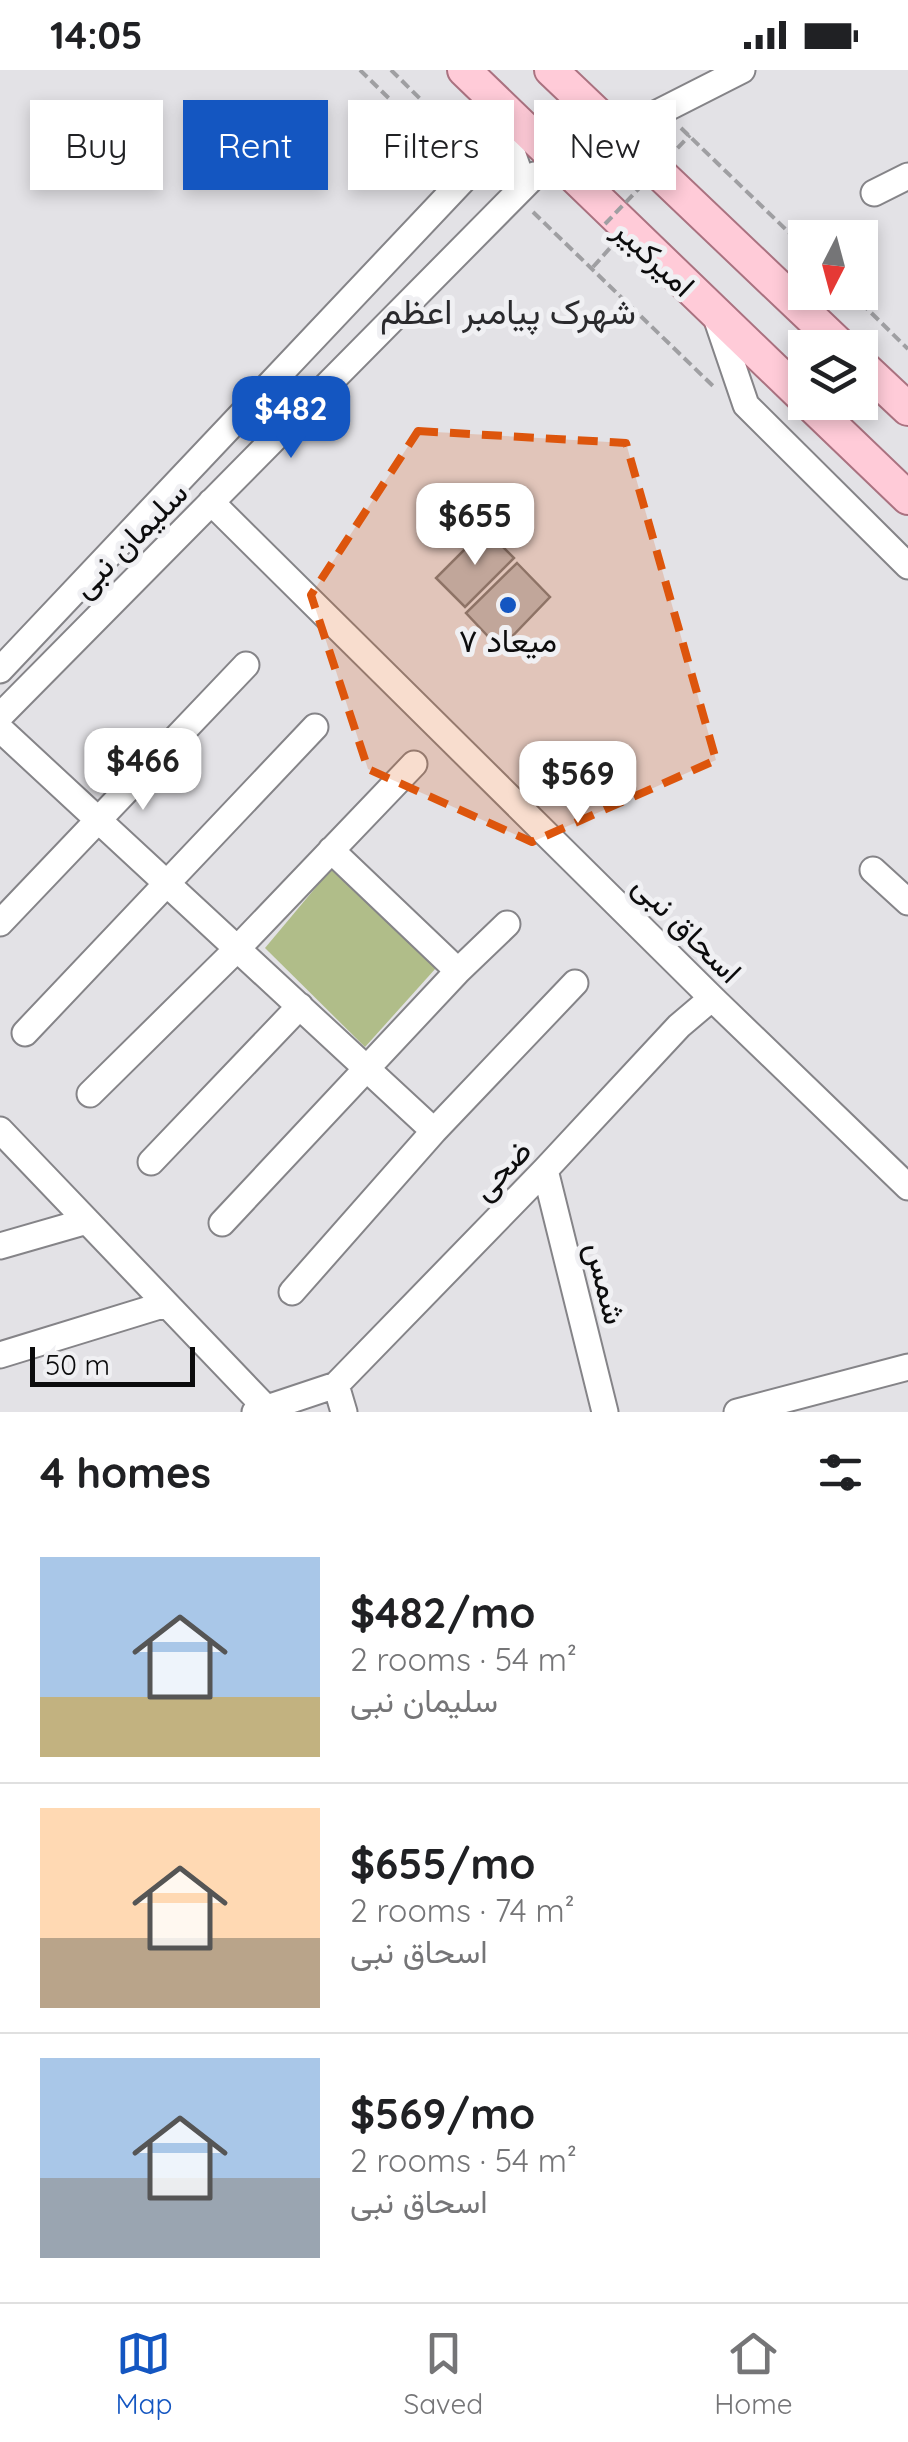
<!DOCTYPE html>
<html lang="en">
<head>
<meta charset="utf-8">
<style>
  :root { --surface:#fff; --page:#f2f2f2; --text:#202124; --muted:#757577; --line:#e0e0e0; --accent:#1456c1 }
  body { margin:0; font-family:Quicksand,Vazirmatn,sans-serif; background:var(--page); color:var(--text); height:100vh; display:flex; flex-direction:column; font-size:38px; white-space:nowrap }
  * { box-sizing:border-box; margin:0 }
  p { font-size:32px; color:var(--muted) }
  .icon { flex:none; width:55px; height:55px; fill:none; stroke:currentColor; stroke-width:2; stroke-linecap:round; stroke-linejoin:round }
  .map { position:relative; height:1342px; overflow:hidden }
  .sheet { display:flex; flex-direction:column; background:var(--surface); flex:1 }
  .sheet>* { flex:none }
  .guide { position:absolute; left:30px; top:30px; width:850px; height:90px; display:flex; gap:20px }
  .needle { width:65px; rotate:186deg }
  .tools { position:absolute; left:788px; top:150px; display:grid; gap:20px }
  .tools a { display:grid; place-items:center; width:90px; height:90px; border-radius:0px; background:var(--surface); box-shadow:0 5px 15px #0003; font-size:50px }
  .scale { position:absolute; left:30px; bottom:25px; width:165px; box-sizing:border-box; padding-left:10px; border:5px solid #0c0c0d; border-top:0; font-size:28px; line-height:35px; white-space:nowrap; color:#0c0c0d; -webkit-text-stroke:8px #f0f0f3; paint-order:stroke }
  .price { position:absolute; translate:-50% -85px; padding:0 22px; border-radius:20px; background:#fff; color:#222; font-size:32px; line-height:65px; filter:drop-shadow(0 2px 5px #0008) }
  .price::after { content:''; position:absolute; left:50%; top:60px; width:30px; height:22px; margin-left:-15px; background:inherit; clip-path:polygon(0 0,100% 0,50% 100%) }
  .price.current { background:var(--accent); color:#fff }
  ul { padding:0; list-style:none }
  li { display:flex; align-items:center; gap:30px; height:250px; padding:0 40px }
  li+li { border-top:2px solid var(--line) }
  li span { display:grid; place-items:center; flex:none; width:280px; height:200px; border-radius:0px; color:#555 }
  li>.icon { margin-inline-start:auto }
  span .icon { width:120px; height:120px; fill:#fffc; stroke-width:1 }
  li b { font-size:42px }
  h2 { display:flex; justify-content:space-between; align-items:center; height:120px; padding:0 40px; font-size:42px }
  .tag { padding:0 35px; border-radius:0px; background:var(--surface); box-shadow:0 5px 15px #0003; font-size:35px; line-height:90px }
  .tag.current { background:var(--accent); color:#fff }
  .status { display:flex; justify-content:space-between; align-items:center; height:70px; padding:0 50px; background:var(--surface); direction:ltr }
  .status svg { height:28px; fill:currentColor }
  .dock { display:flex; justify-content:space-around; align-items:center; height:140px; border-top:2px solid var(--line); background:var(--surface); font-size:28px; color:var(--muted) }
  .dock a { display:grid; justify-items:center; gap:5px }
  .dock .current { color:var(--accent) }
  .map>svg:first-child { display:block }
</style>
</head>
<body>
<div class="status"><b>14:05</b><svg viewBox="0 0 49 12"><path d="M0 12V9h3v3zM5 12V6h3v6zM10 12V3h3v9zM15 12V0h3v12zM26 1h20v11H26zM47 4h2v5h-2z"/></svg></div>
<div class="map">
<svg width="908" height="1342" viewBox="0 0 908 1342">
  <rect width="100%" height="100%" fill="#e3e2e6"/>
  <!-- green -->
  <path fill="#b0bd89" d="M332,798L436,898L365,977L265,878Z"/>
  <!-- building -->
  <path fill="#bbbbbe" stroke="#7b7b7e" stroke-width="2.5" d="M485,459L514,488L465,537L436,508Z
    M517,493L550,527L500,579L466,543Z"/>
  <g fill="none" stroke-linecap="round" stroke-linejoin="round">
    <!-- minor casing -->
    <g stroke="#858488" stroke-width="29">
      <path id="minor" d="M616,64L742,0
        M498,73L513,85L524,116
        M874,123L908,106
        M715,244L746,335L908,496
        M211,432L712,928L908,1117
        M0,600L498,73L497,32
        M0,646L535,105L567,103
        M0,659L434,1061
        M331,780L458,901
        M873,800L908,832
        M0,853L246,595
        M25,963L315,657
        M90,1024L237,879L414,694
        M0,1060L266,1338
        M151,1092L300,936
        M545,1100L605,1342
        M222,1153L458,901L507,854
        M0,1176L87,1151
        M292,1222L434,1061L575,913
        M0,1285L166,1234
        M336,1315L344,1342
        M255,1342L336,1315L545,1100L679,956L712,928
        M737,1342L908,1297"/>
    </g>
    <!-- major casing -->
    <g stroke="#aa7280" stroke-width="36">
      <path id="major" d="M464,0L805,329
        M551,0L843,278
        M860,294L908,339
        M808,332L908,428"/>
    </g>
    <!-- path -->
    <path stroke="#9f9fa2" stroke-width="4" stroke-dasharray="10 5" stroke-linecap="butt" d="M360,0L450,88
      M391,0L466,74
      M681,58L805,178
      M533,142L713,316
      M593,197L610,178
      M850,222L908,279"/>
    <!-- minor -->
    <use href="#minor" stroke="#fff" stroke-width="25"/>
    <!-- major -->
    <use href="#major" stroke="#ffcbd8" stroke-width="32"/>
    <!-- path-bridge -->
    <path stroke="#9f9fa2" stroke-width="4" stroke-dasharray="10 5" stroke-linecap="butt" d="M605,154L690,65"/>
  </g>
  <!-- marked area -->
  <path fill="#dd550c" fill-opacity="0.2" stroke="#dd550c" stroke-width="8" stroke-dasharray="20 12" stroke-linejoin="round" d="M418,361L626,373L716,690L532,772L368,699L311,525Z"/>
  <!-- markers -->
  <circle fill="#1456c1" stroke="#f0f0f3" stroke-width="4" cx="508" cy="535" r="10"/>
  <g text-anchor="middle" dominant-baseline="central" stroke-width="10" stroke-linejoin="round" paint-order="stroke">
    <!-- street labels -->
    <g font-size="32" fill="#0c0c0d" stroke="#f0f0f3">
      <text transform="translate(655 187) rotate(43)">امیرکبیر</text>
      <text transform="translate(129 469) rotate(-45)">سلیمان نبی</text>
      <text transform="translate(688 858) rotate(45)">اسحاق نبی</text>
      <text transform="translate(501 1099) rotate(-46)">ضحی</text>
      <text transform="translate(607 1213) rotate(76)">شمس</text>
    </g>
    <!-- poi labels -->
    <g font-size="32" fill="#0c0c0d" stroke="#f0f0f3">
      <text x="508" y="570">میعاد ۷</text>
    </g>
    <!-- neighbourhood labels -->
    <g font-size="35" fill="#2a2a2d" stroke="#f0f0f3">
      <text x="508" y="241">شهرک پیامبر اعظم</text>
    </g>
  </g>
</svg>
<div class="tools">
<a><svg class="needle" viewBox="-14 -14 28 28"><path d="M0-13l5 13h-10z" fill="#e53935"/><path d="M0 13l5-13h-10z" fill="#757577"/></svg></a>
<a><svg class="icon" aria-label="layers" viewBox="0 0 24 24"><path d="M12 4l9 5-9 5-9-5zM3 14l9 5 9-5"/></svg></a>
</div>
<div class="scale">50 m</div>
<b class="price current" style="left:291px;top:391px">$482</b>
<b class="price" style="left:475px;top:498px">$655</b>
<b class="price" style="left:143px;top:743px">$466</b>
<b class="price" style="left:578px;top:756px">$569</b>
<div class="guide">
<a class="tag">Buy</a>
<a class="tag current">Rent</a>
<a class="tag">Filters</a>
<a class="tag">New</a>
</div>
</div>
<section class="sheet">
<h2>4 homes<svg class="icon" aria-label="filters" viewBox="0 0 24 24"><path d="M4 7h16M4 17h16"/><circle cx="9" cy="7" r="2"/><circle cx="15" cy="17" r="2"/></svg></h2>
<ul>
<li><span style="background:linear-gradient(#a9c7e8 70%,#c2b280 0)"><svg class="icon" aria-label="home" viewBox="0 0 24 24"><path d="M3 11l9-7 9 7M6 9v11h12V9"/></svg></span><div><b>$482/mo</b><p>2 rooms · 54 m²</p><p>سلیمان نبی</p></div></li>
<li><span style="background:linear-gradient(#ffd9b3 65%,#b9a48a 0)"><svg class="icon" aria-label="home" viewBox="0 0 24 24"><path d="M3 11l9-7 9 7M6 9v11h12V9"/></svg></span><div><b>$655/mo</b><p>2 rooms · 74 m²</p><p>اسحاق نبی</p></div></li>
<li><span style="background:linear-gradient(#a9c7e8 60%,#9aa5b1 0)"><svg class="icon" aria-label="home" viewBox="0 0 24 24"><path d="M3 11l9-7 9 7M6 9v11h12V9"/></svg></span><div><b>$569/mo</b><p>2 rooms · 54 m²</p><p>اسحاق نبی</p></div></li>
</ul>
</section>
<nav class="dock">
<a class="current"><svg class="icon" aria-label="map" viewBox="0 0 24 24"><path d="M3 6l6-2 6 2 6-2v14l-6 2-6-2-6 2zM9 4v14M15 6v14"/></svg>Map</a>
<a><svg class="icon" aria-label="saved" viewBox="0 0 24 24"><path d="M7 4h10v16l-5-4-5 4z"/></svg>Saved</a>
<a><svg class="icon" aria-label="home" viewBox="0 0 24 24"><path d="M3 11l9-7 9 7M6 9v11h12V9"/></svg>Home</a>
</nav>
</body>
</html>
